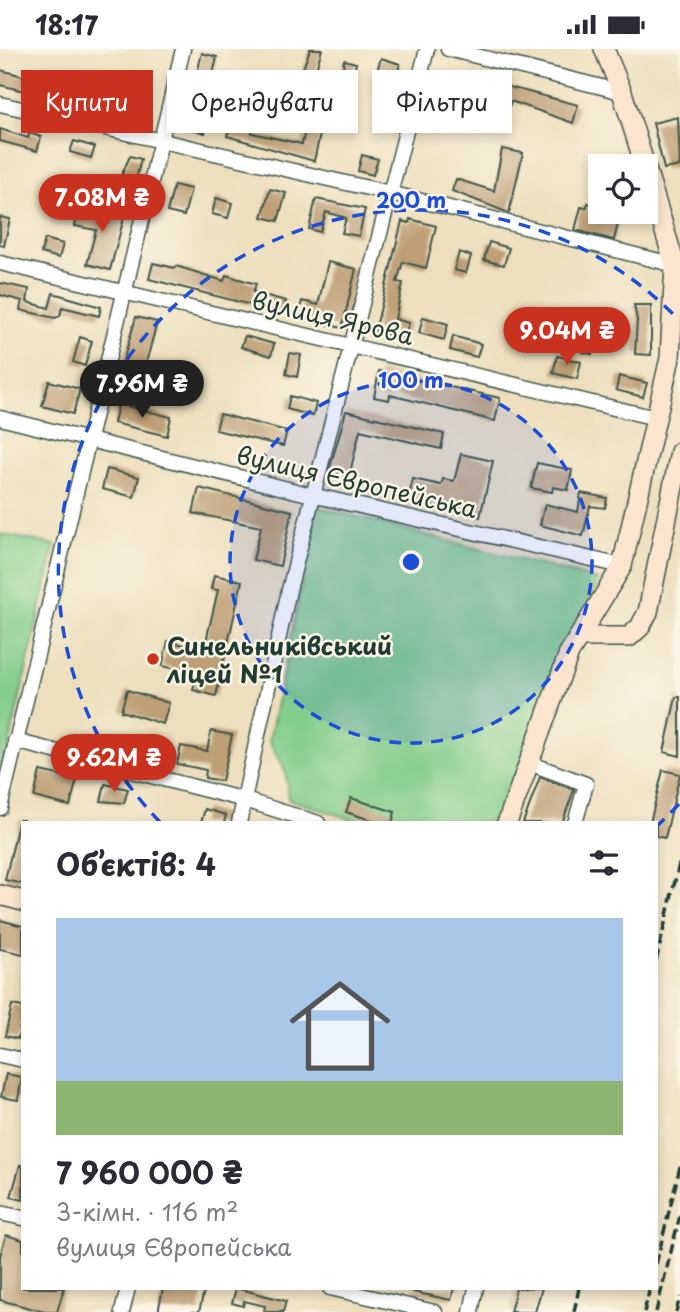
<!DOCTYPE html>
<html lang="uk">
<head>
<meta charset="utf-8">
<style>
  :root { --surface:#fff; --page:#f2f2f3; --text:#2b2b33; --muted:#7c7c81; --accent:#c8321e }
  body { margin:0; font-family:"Playpen Sans",sans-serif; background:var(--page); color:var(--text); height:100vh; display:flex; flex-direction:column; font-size:26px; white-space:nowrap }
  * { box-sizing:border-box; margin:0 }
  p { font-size:23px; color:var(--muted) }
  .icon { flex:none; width:38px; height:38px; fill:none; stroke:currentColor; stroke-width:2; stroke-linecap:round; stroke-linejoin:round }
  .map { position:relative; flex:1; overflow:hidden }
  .sheet { position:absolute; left:21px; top:772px; width:637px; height:469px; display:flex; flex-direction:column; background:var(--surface); border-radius:0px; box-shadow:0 4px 10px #0003 }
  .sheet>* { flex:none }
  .banner { position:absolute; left:21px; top:21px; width:639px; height:63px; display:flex; gap:14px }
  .tools { position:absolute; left:588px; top:105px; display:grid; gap:14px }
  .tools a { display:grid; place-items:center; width:70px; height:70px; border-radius:0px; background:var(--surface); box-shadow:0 4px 10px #0003; font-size:35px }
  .price { position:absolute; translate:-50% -60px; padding:0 16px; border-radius:24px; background:var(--accent); color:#fff; font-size:23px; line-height:46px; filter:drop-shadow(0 2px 4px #0008) }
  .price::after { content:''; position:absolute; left:50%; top:42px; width:21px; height:16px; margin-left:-10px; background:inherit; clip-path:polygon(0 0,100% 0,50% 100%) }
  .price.current { background:#222; color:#fff }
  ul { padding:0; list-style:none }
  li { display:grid; align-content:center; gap:14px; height:371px; padding:0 35px }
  li span { display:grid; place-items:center; height:217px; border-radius:0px; color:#555 }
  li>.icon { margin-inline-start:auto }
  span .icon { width:126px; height:126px; fill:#fffc; stroke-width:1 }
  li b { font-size:30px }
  h2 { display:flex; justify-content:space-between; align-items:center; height:84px; padding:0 35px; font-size:30px }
  .tag { padding:0 24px; border-radius:0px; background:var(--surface); box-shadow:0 4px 10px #0003; font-size:24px; line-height:63px }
  .tag.current { background:var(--accent); color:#fff }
  .status { display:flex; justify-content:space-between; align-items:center; height:49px; padding:0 35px; background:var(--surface); direction:ltr }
  .status svg { height:19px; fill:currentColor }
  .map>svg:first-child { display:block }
</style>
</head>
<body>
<div class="status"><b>18:17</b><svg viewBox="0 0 49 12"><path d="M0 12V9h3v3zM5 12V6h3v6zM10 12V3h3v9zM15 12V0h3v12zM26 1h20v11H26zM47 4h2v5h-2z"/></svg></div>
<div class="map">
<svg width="680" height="1263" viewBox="0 0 680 1263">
  <rect width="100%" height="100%" fill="#fcf5e5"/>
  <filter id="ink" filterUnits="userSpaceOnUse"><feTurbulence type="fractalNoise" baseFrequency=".0143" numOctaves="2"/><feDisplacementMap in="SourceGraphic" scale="14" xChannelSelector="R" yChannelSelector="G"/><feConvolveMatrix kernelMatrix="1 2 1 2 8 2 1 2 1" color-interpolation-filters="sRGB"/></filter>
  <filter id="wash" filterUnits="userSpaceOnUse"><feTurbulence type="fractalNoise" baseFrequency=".00686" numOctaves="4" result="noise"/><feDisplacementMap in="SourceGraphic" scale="28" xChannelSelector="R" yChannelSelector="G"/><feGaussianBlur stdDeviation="1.57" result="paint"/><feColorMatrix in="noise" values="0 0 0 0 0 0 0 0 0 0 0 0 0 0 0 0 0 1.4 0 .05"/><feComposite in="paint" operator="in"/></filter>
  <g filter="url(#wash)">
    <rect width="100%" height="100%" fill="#eddfbd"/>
    <!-- green -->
    <path fill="#83ce8c" stroke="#518660" stroke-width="2" d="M318,458L598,531L504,773H360L288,750L286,724L269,692Z
      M0,485L55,496L0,735Z"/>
    <g id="blocks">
      <!-- building -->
      <path fill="#be9f76" d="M310,0H322L313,31L300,28Z
        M202,4L217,8L212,30L217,31L210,58L220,61L217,72L208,69L205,84L183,78L188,57L183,55L187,43L192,45Z
        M381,9L400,15L395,33L375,28Z
        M344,11L356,14L354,26L342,24Z
        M0,21L27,28L24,42L0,36Z
        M479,30L578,56L573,74L511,52L504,71L491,67L495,53L474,46Z
        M274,48L293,53L289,69L270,64Z
        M678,68L680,117L664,120L653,74Z
        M232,72L254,78L252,84L302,95L306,78L321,81L314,112L227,87Z
        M0,80L28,89L29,84L41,88L37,102L0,92Z
        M74,92L95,98L91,109L70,103Z
        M502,100L523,104L509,164L452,142L456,130L494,142Z
        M362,106L378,110L373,126L358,122Z
        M130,107L141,110L134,139L118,134Z
        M174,136L191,140L184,167L167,163Z
        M270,140L286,144L278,172L262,168Z
        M216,149L232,154L228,169L212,165Z
        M316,150L365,160L359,187L342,184L346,169L326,163L320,183L309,180Z
        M588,154L600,157V163H621L614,191L575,181L581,158L586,159Z
        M79,158L125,165L110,221L87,215L96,181L75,177Z
        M0,168L10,170L4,197L0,196Z
        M410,170L436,177L426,219L403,213L397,233L403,234L395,270L409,274L404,290L375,282L402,172L409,174Z
        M45,190L63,195L59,209L41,204Z
        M489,193L509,199L504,216L484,211Z
        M459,203L471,207L466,224L454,221Z
        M328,213L356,220L342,279L298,268L302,252L318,256Z
        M153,214L175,219L176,217L224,232L226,226L256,235L253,243L286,252L283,264L149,230Z
        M0,234L29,240L27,253L49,259L53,244L101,258L99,267L62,258L60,267L55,269L20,261L22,252L0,246Z
        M634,256H651V306L635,305L637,271Z
        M136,268L157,273L144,322L122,316Z
        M423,268L448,275L444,291L419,284Z
        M245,287L274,295L271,307L241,298Z
        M453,287L481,295L477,308L450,301Z
        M586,287L596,290L592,305L582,303Z
        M80,288L92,292L85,317L73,313Z
        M290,304L301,306L297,328L286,325Z
        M557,307L581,313L577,330L553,324Z
        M379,322L500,349L495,372L390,346L389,351L374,348Z
        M619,327L647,334L643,348L616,341Z
        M49,332L80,340L73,365L42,357Z
        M290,347L316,354L313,367L287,360Z
        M118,355L171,368L167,387L114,374Z
        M346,362L444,385L441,400L360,381L349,428L329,422Z
        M220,365L287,382L283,397L216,381Z
        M461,405L493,412L480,468L408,451L413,430L441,436L443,430L454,432Z
        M537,414L572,421L568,441L553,438L552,443L531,439Z
        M107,420L139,428L134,448L102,440Z
        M199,439L292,462L280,517L253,511L261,478L193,464Z
        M581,444L607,449L605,459L590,457L583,487L540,476L545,455L578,463Z
        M214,526L242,532L216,647L193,641L197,625L162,617L168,592L204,601L218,541L211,540Z
        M127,641L169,654L163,675L121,662Z
        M676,648H680V707L664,703Z
        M211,682L232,686L222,732L205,729L206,721L177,715L181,697L207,702Z
        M663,721L680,725L665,789L656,787V774H650Z
        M40,722L77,730L70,757L34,748Z
        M540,728L574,741L562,774H523Z
        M105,735L128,740L124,754L101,752Z
        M351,749L395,763L392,774H381L346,763Z
        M205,760L226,766L224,774H201Z
        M19,771H23V835L5,831Z
        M0,871L23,877V905L0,900Z
        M12,956L23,958L18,990L5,987Z
        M6,1025L22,1028L18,1051L1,1048Z
        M20,1116L23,1117V1151L11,1148Z
        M6,1186L23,1191V1239H64L57,1263H45L0,1251V1207Z
        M163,1239L204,1242L199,1263H158Z
        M236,1239L286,1252L283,1263H264L265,1257L244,1252L243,1257L232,1254Z
        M414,1239H454L451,1251L413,1243Z
        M516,1239H542L535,1263H510Z"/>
    </g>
  </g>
  <g filter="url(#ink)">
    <use href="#blocks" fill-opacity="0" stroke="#3e5549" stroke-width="2"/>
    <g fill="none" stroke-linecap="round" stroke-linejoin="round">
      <!-- street casing -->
      <g stroke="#3e5549" stroke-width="17">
        <path id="street" d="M448,0L622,43
          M0,55L390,144L675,216
          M0,214L656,369
          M0,369L312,446L622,517
          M15,692L245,751L318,774
          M529,714L586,735L575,774
          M0,759L183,0
          M239,774L289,541L427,0
          M0,1006L23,1011
          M0,1164L23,1169
          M330,1239L435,1263
          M122,1263L128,1239
          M471,1263L476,1239"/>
      </g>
      <!-- secondary casing -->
      <g stroke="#3e5549" stroke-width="22">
        <path id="secondary" d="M604,0L622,43L645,117
          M579,588H629L640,578L648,563L680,403
          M507,774L569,604L622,517L670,309L675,216L646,120
          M0,846L23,852"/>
      </g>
      <!-- street -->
      <use href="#street" stroke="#fff" stroke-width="14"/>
      <!-- secondary -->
      <use href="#secondary" stroke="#fbe5cf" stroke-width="19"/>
      <!-- rail -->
      <path stroke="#1f3d34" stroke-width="3.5" stroke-dasharray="10 5" stroke-linecap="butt" d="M656,912L680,811
        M656,1215L680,1118
        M574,1263L579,1239
        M644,1263L650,1239
        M656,1263L680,1166
        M676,1263L680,1248"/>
    </g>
  </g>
  <!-- distance rings -->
  <circle cx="411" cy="513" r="181" fill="#1d4ed8" fill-opacity=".12"/>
  <g fill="none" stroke="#1d4ed8" stroke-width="3.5" stroke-dasharray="12 9">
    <circle cx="411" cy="513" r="181"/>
    <path d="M679 755A361 361 0 0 1 657 777M160 773A361 361 0 1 1 679 271"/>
  </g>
  <!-- markers -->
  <circle fill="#c8321e" stroke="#fcf5e5" stroke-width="2.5" cx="153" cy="610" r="7"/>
  <g text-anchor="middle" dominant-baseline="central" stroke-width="5" stroke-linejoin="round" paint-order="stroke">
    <!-- street labels -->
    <g font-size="24" fill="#1f3d34" stroke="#fcf5e5">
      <text transform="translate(333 268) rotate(13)">вулиця Ярова</text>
      <text transform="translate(357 432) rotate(13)">вулиця Європейська</text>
    </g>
    <!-- poi labels -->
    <g font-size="24" font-weight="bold" fill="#1f3d34" stroke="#fcf5e5" text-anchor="start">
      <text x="167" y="596">Синельниківський<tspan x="167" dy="28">ліцей №1</tspan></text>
    </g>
  </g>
  <circle cx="411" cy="513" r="10" fill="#1d4ed8" stroke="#fcf5e5" stroke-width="3.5"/>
  <g font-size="21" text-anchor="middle" font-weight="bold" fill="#1d4ed8" stroke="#fcf5e5" stroke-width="5" stroke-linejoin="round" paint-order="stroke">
    <text x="411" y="159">200 m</text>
    <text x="411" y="339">100 m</text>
  </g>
</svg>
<div class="tools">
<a><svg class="icon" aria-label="locate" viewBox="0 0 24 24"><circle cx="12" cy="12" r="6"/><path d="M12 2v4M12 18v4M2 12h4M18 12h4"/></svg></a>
</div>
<b class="price" style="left:102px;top:185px">7.08M ₴</b>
<b class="price" style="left:567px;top:318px">9.04M ₴</b>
<b class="price current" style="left:142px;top:371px">7.96M ₴</b>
<b class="price" style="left:114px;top:745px">9.62M ₴</b>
<div class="banner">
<a class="tag current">Купити</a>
<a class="tag">Орендувати</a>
<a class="tag">Фільтри</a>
</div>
<section class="sheet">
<h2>Об’єктів: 4<svg class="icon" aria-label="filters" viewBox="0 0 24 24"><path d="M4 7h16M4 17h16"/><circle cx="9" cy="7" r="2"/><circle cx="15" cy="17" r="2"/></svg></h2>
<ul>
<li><span style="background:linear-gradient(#a9c7e8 75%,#8fb573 0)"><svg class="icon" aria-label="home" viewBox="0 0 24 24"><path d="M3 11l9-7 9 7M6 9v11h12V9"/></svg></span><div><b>7 960 000 ₴</b><p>3-кімн. · 116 m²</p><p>вулиця Європейська</p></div></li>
</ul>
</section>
</div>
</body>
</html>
